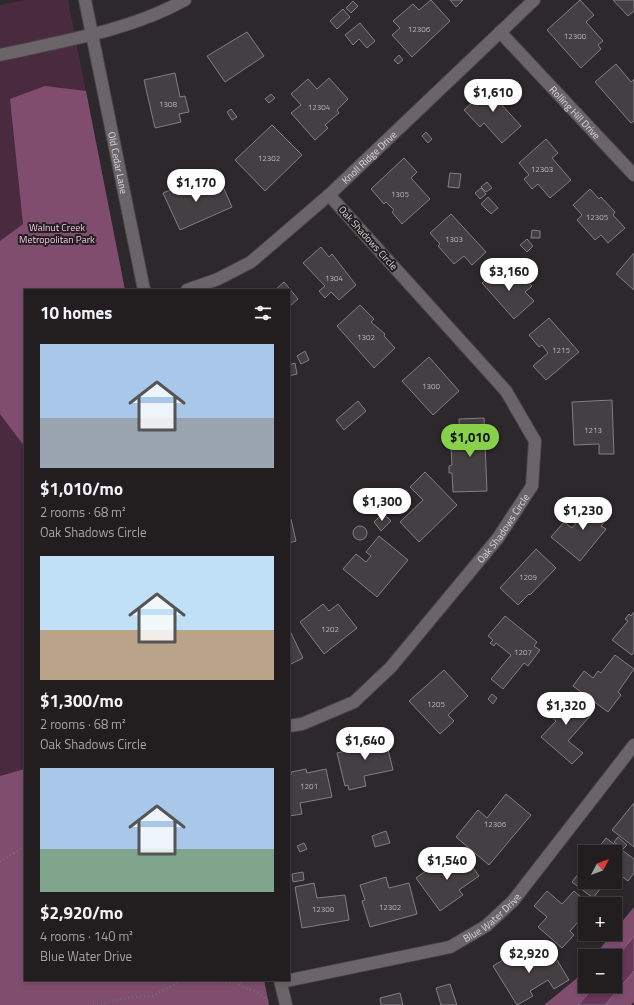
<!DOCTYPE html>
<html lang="en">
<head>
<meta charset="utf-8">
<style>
  :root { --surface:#221e20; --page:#2a2729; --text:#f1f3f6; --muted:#a2a2a5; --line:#3f3c3e; --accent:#88cf4a }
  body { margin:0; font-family:"Titillium Web",sans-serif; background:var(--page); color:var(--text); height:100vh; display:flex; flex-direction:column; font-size:15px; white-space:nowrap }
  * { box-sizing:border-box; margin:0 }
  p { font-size:13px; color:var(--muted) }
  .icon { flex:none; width:22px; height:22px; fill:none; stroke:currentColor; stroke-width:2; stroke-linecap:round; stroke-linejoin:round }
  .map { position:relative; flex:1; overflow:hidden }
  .sheet { position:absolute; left:24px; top:289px; width:266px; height:692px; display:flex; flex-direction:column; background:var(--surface); border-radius:0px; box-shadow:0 2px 6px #0003,0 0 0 1px var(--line) }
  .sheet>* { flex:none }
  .needle { width:26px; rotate:49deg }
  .buttons { position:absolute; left:578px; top:845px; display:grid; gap:8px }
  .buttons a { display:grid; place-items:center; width:44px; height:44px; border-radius:0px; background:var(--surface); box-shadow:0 2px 6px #0003,0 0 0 1px var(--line); font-size:20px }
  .price { position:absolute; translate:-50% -34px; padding:0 9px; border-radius:14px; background:#fff; color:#222; font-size:13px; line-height:26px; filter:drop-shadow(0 1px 2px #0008) }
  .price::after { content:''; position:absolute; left:50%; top:24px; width:12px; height:9px; margin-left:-6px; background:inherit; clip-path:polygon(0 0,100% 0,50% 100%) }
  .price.selected { background:var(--accent); color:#111 }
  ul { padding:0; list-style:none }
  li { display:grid; align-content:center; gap:8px; height:212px; padding:0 16px }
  li span { display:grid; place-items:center; height:124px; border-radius:0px; color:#555 }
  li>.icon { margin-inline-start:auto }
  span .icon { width:72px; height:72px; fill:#fffc; stroke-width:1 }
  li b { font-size:17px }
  h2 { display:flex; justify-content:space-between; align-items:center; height:48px; padding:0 16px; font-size:17px }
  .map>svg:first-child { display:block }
</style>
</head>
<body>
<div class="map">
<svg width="634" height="1005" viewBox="0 0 634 1005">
  <rect width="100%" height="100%" fill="#2d282b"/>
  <!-- green -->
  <path fill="#4a2a3f" d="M25,0H68L125,290H25V980H264L269,1005H0V5Z"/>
  <!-- forest -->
  <path fill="#814d6f" d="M45,86L86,91L125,290H25V447L0,414V241L23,224L10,99Z
    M25,769V980H264L269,1005H0V776Z
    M634,907V1002L631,1005H544L576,979L585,967V986H615V956H594L612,934H615V930Z"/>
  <!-- water -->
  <path fill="#693758" stroke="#8b677f" d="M634,936V971L605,1005H578L595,986H615V959Z"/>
  <!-- building -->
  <path fill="#443f42" stroke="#847e82" d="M431,0L450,21L412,57L392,35L400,28L393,21L413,4L419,10Z
    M450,0H463L456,7Z
    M580,0L594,15L586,22L603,41L598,45L601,49L581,68L547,30Z
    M613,0H634V11L628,16Z
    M353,1L358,6L351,13L346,8Z
    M343,9L350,17L337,29L330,21Z
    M360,23L375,41L367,48L359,39L353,45L345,35Z
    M247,32L264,56L225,82L207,56Z
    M399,55L403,60L398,64L394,60Z
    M616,64L631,82L634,79V121L631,123L595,82Z
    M175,73L180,97L185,96L189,112L179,114L181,122L155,128L144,80Z
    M329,78L348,99L337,110L339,113L325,125L328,128L315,140L291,113L301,105L291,94L308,79L317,89Z
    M495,82L507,96L500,103L521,126L502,143L484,123L480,127L464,110Z
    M271,94L275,98L269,103L265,99Z
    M231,109L237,117L232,120L227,112Z
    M272,125L302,155L265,191L235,160Z
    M426,132L432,139L428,143L422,136Z
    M546,139L558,153L552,158L571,180L550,198L538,184L532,189L524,179L529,175L519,163Z
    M404,158L417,172L411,178L430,199L402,224L392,212L394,210L386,202L384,204L371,189Z
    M450,173L461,174L459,188L448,187Z
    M193,180L198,193L221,182L232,207L180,230L163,193Z
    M487,182L492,188L486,192L481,187Z
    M481,188L486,194L480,199L475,193Z
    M590,189L599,199L601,197L615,212L613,215L625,228L608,243L601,235L595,240L577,220L582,215L573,205Z
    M488,197L498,208L491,214L481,204Z
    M451,214L486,252L472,265L464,256L454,264L438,246L440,244L430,233Z
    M532,230L540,231V238H531Z
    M527,239L533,246L527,252L520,245Z
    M321,247L329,257L332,254L356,285L339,300L331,292L325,298L319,291L325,286L303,263Z
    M634,253V290L616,274Z
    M501,266L515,281L522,275L532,286L525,292L534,301L514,319L482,283Z
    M284,282L298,299L289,307V290H275Z
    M360,305L374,319L371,322L385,334L384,336L395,348L374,368L337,326Z
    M549,318L579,352L546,380L533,366L548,353L542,345L539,347L529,335Z
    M305,351L309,360L301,364L297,356Z
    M429,357L459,391L433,415L402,381Z
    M295,363L297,374L289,376V365Z
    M612,400L614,454H599V444L574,445L572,402Z
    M358,401L366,411L344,430L336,420Z
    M484,418L487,491L453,492L452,473H449V466L452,465L451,447H460L459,419Z
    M425,472L457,505L419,542L400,522L423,500L410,487Z
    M596,499L612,513L601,526L606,529L580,561L551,537L564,522L572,528Z
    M383,513L391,521L381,531L374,522Z
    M291,519L296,541L289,543V520Z
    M353 533a7 7 0 1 1 14 0a7 7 0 1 1-14 0Z
    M379,536L408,560L377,597L343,569L356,554L366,562L371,556L366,552Z
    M536,549L556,568L530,595L529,594L518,605L500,588Z
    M323,604L329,611L338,604L357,628L324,654L300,622Z
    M634,612V652L632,655L612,640L628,621L625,619L629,614L631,616Z
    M505,616L537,642L534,646L540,650L528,666L524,663L503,689L491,679L511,655L496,643L494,646L490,643L493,640L488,636Z
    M290,631L303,658L289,665V632Z
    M615,655L634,669L618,692L621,695L608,712L573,686L584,671L593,678L598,671L601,673Z
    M444,670L468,696L448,715L454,721L440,734L409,701Z
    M564,692L591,715L568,741L583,753L572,764L541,737L556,721L546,712Z
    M492,694L497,698L493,704L488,699Z
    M384,733L393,770L364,776L366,786L349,790L348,785L345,786L337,753L366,746L364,737Z
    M306,769L307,773L326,769L332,797L300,803L302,814L289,816V775H291V772Z
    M506,794L531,815L489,865L456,837L478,810L487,818Z
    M634,803V847L612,830Z
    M386,831L390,843L375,847L372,836Z
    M618,837L627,845L623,849L614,842Z
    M606,838L634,859V873L628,881L615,871V852H595Z
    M304,843L307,849L300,852L297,846Z
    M463,854L479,876L459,890L463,895L440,911L416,878L440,861L445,867Z
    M585,865V882H606L593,898L572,882Z
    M303,872L304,880L293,882L292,874Z
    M386,877L389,888L409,883L417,914L370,927L362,901L365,900L360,885Z
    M314,883L317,898L345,895L349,920L302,928L295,887Z
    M547,891L562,904L574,891L589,904H585V914L570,931L574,935L562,948L538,927L547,917L534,906Z
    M535,949L543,961L554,955L569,980L554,989L548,980L530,991L533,996L517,1005L493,966L518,951L522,957Z
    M450,984L457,1005H441L436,988Z
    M400,993L403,1005H381L380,998Z"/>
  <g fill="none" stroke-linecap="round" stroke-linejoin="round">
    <!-- minor casing -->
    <g stroke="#484447" stroke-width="14">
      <g id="minor">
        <path id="s1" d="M85,0L144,290"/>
        <path id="s2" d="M500,32L634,175"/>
        <path d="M0,55C62,41 129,31 185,0"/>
        <path id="s3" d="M187,290L218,279L251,262L329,195L534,0"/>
        <path id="s4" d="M289,726L302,724L354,702L391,667L498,538L532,486L535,441L506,391L329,195"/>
        <path d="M280,980L286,1005"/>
        <path id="s5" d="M281,982L450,947L486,926L513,901L634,745"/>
      </g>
    </g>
    <!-- path -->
    <path stroke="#726e71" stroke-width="2.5" stroke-dasharray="1 3" stroke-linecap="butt" d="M0,862L25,846
      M198,980L205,982L222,981L239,985L242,980
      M239,985L256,992L270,1002
      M93,1005L133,997L153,996L182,980"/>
    <!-- minor -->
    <use href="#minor" stroke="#6b6569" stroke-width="12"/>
  </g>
  <g text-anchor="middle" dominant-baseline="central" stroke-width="4" stroke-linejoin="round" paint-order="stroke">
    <!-- number labels -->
    <g font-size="8" fill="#b4b1b3">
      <text x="419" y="29">12306</text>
      <text x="575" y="36">12300</text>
      <text x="168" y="104">1308</text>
      <text x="319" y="107">12304</text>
      <text x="269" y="158">12302</text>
      <text x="542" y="169">12303</text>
      <text x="400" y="194">1305</text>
      <text x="597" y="217">12305</text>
      <text x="454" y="239">1303</text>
      <text x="334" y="278">1304</text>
      <text x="366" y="337">1302</text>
      <text x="561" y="350">1215</text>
      <text x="431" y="386">1300</text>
      <text x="593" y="430">1213</text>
      <text x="528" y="577">1209</text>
      <text x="330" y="629">1202</text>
      <text x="523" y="652">1207</text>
      <text x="436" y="704">1205</text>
      <text x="309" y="786">1201</text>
      <text x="495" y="824">12306</text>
      <text x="390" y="907">12302</text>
      <text x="323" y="909">12300</text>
    </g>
    <!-- street labels -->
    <g font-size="10" fill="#dad7d9" stroke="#231f21">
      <text stroke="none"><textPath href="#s2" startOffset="110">Rolling Hill Drive</textPath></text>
      <text stroke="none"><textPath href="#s3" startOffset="228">Knoll Ridge Drive</textPath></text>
      <text stroke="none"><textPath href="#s1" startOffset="166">Old Cedar Lane</textPath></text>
      <text transform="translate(368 238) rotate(48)">Oak Shadows Circle</text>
      <text stroke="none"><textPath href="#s4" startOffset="299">Oak Shadows Circle</textPath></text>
      <text stroke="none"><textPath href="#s5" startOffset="224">Blue Water Drive</textPath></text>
    </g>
    <!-- park labels -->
    <g font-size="10" fill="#f6c4e3" stroke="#231f21">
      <text x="57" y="227">Walnut Creek<tspan x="57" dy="12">Metropolitan Park</tspan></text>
    </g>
  </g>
</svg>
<div class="buttons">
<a><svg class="needle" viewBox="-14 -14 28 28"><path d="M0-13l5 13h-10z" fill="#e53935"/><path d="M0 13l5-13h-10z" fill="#a2a2a5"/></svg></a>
<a>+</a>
<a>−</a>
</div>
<b class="price" style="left:493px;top:113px">$1,610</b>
<b class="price" style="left:196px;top:203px">$1,170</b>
<b class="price" style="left:509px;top:292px">$3,160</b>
<b class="price selected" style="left:470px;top:458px">$1,010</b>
<b class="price" style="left:382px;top:522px">$1,300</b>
<b class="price" style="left:583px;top:531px">$1,230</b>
<b class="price" style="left:566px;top:726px">$1,320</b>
<b class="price" style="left:365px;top:761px">$1,640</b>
<b class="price" style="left:447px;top:881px">$1,540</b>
<b class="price" style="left:529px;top:974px">$2,920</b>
<section class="sheet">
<h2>10 homes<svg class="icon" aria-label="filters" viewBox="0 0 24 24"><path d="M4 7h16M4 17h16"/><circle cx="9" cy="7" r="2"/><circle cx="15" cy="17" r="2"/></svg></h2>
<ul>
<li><span style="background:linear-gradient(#a9c7e8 60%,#9aa5b1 0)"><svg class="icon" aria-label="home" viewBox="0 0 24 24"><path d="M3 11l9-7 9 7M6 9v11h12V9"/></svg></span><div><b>$1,010/mo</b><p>2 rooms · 68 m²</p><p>Oak Shadows Circle</p></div></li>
<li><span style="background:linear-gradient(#bfe0f5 60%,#b9a48a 0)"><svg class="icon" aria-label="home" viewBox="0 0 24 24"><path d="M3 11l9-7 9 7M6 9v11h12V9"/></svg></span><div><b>$1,300/mo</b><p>2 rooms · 68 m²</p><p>Oak Shadows Circle</p></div></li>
<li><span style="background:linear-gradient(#a9c7e8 65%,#7fa58c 0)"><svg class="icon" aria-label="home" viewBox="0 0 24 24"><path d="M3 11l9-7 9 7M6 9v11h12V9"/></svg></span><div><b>$2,920/mo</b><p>4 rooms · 140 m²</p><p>Blue Water Drive</p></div></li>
</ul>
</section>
</div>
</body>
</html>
